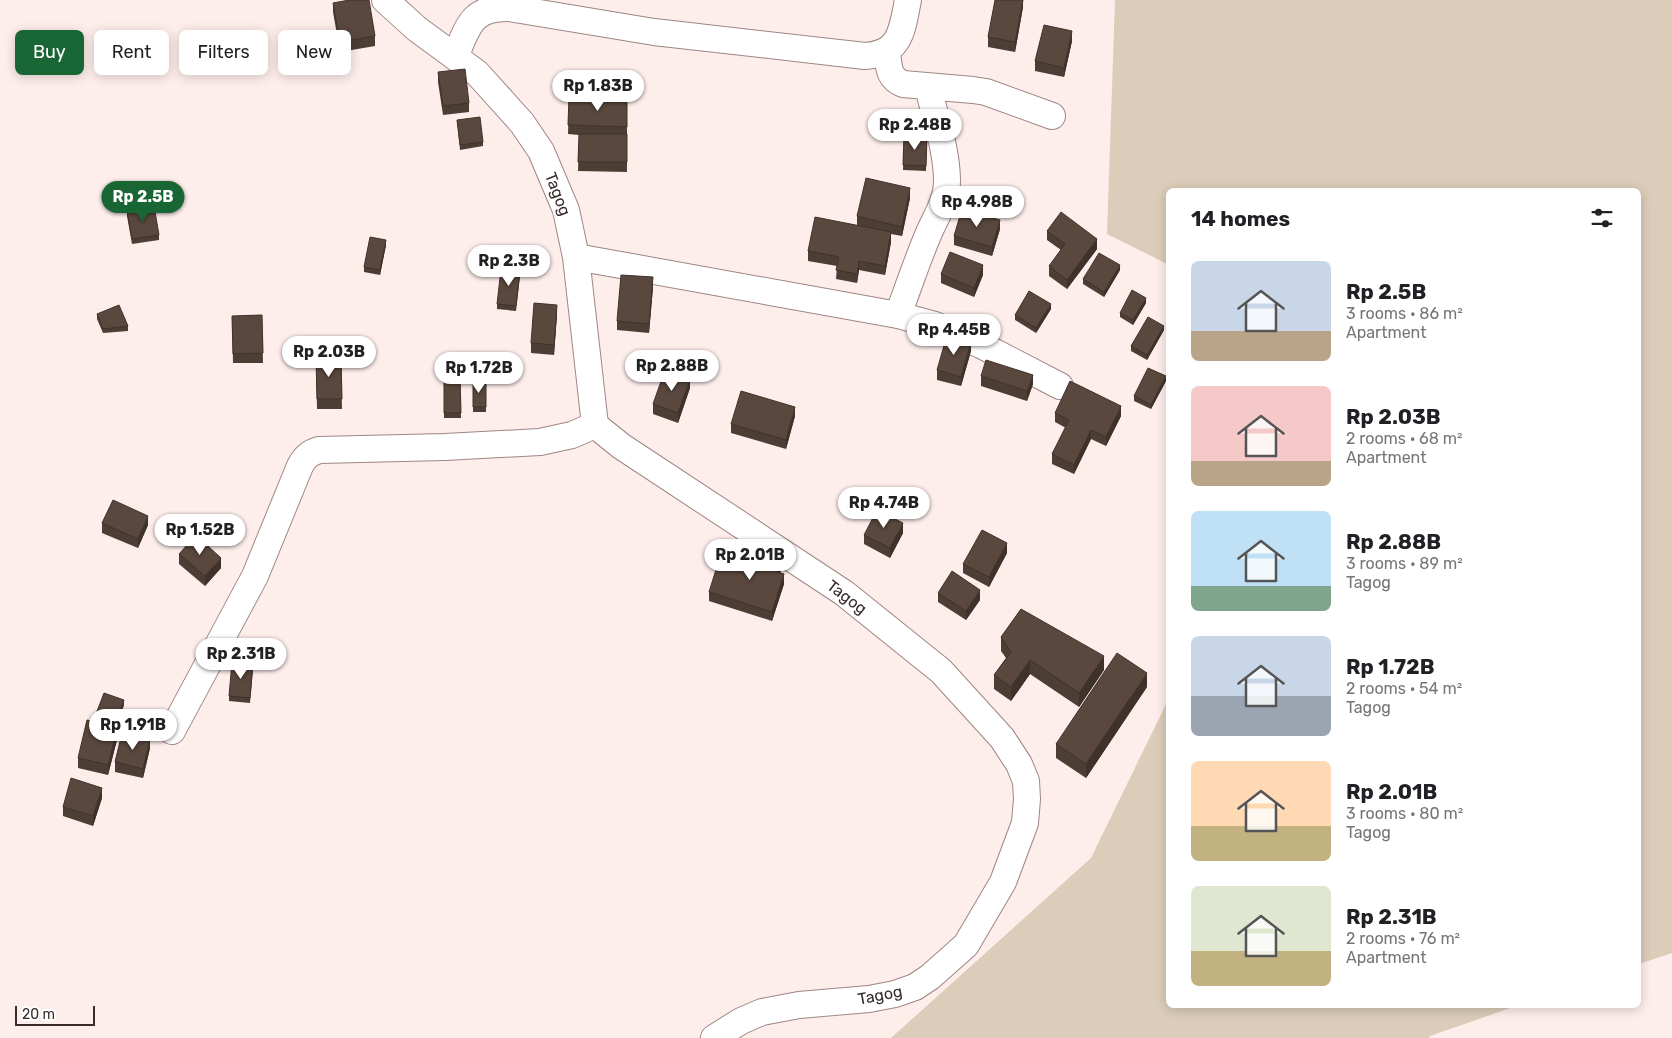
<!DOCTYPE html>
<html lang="en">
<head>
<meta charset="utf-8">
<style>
  :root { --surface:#fff; --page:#f6f6f6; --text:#202124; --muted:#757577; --accent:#196635 }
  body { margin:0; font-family:Rubik,sans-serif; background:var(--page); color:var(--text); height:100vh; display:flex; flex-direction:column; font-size:19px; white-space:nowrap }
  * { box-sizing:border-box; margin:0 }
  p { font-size:16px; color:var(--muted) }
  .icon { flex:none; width:28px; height:28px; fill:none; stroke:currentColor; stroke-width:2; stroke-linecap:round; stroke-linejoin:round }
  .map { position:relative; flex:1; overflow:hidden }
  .drawer { position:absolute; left:1166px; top:188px; width:475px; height:820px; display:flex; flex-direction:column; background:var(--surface); border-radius:8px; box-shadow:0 2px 12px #0003 }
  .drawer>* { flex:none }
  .banner { position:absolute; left:15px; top:30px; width:475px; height:45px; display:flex; gap:10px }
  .scale { position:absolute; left:15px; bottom:12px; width:80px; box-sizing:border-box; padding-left:5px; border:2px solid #362c2b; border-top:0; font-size:14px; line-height:18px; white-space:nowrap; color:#362c2b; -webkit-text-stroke:4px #fff; paint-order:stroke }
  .price { position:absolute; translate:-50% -42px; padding:0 11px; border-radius:18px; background:#fff; color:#222; font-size:16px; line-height:32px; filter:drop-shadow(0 1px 2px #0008) }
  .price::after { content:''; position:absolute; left:50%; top:30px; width:15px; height:11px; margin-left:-8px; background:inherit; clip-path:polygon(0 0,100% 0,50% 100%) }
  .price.current { background:var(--accent); color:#fff }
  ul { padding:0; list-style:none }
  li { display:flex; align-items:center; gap:15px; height:125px; padding:0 25px }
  li span { display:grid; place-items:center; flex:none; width:140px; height:100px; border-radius:8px; color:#555 }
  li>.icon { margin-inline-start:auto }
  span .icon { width:60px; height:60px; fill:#fffc; stroke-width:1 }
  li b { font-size:21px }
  h2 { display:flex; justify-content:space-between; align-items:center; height:60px; padding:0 25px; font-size:21px }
  .tag { padding:0 18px; border-radius:8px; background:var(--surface); box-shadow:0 2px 12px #0003; font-size:18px; line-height:45px }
  .tag.current { background:var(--accent); color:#fff }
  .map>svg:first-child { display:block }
</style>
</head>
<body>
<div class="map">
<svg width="1672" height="1038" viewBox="0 0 1672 1038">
  <rect width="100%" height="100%" fill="#fdedeb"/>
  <!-- green -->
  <path fill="#dbcdb9" d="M1115,0H1672V953L1639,964V190H1169V265L1107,234Z
    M1169,698V1005H1519L1430,1036L1429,1038H891L1091,858Z"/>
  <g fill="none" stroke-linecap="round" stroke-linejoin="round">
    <!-- minor casing -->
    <g stroke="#9e8683" stroke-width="28">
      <path id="minor" d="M385,0L417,29L477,73L522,123L541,151L566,210L576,257L595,425L621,446L844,593L941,671L1002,738L1019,764L1026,781L1027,799L1025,823L1003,882L966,945L930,977L915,987L895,994L869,999L799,1005L762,1012L741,1021L714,1038
        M887,52C889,67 888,78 903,84L973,90L986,92L1052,116
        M455,57C468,27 471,7 509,8L654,32L865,56C901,54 902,30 908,0
        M576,257L898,315L935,325L981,345L1060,386
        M898,315C908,288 917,261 928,235C935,218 947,201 947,181C947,150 935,117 928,87
        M172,731L255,576L300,466C305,457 309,453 319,450L445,447L540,442L572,435L595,425"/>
    </g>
    <!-- minor -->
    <use href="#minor" stroke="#fff" stroke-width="26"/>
  </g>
  <!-- wall -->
  <path fill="#4d3e35" d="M1023,0V7L1015,52L988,47V37Z
    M333,3L375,36V46L340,52L333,12Z
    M1072,41L1064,77L1035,71V61Z
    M438,72L469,103V112L443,115L438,82Z
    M569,97L627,99V172L578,171L579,135L568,134Z
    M457,120L483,142V146L460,150Z
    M904,135L927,137L926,171L903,170Z
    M910,198L902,236L891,234V242L885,275L859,270L857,283L836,279L837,266L808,261V251L857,226V216Z
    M127,211L159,235V240L132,244L127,216Z
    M1000,229L992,256L954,245V236Z
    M1047,231L1097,249L1067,289L1049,276V266L1061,250L1047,240Z
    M386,245L380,275L364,272V267Z
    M1120,270L1104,297L1083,284V279Z
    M941,274L983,275L974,297L941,283Z
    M520,276L516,311L497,309V304Z
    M653,287L649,333L617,330V321Z
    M1146,303L1133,325L1120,317V313Z
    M1051,309L1036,333L1015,320V315Z
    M97,314L128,326V331L103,333L97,319Z
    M557,314L554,355L531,353V343Z
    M262,315L263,363H233L232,316Z
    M1164,330L1147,360L1131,351V346Z
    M971,351L961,386L937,380V370Z
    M341,357L342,409H317L316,358Z
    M444,376H460L461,418H444Z
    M981,376L1033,384L1027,401L981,386Z
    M473,380H486V412H473Z
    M1166,381L1151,409L1134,401V396Z
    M690,388L678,423L653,414V404Z
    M1055,413L1121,416L1106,446L1091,439L1074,474L1052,464V454L1066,428L1055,422Z
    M795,416L786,449L731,433V424Z
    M102,523L148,525L138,548L102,533Z
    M903,533L890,558L864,544V535Z
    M1007,553L989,587L963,573V564Z
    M179,554L221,568L205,586L179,564Z
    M782,568L780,573L784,584L772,621L709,601V592L748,569Z
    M938,593L980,600L966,620L938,602Z
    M1001,637L1104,670L1079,707L1030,674L1011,701L994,689V675L1006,658L1001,651Z
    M253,668L250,703L229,701V696Z
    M1147,687L1086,778L1056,758V744Z
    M124,705L116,726L96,719V714Z
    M118,736L108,775L78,768V758Z
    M150,748L143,778L115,772V762Z
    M102,798L93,826L63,816V807Z"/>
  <!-- shaded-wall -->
  <path fill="#3f322b" d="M1023,0V7L1015,52V42Z
    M1072,31V41L1064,77V68Z
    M910,188V198L902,236V227Z
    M1000,220V229L992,256V247Z
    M891,232V242L885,275V266Z
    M1097,239V249L1067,289V280Z
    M386,240V245L380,275V270Z
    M859,261V270L857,283V274Z
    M983,265V275L974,297V288Z
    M1120,265V270L1104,297V292Z
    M653,277V287L649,333V324Z
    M1146,298V303L1133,325V320Z
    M1051,304V309L1036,333V328Z
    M557,305V314L554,355V345Z
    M1164,326V330L1147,360V355Z
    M971,342V351L961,386V377Z
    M1033,375V384L1027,401V391Z
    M1166,376V381L1151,409V405Z
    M690,379V388L678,423V413Z
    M1121,406V416L1106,446V437Z
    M795,407V416L786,449V440Z
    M1091,430V439L1074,474V465Z
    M148,516V525L138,548V539Z
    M903,523V533L890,558V548Z
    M1007,543V553L989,587V577Z
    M221,558V568L205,586V576Z
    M782,558V568L777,581V572Z
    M784,574V584L772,621V612Z
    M980,590V600L966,620V611Z
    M1104,656V670L1079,707V693Z
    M1030,660V674L1011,701V687Z
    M1147,673V687L1086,778V764Z
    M124,700V705L116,726V721Z
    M118,727V736L108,775V765Z
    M150,739V748L143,778V769Z
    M102,788V798L93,826V816Z"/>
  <!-- building -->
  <path fill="#5a483e" stroke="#3f322b" d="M349,0H369L375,36L340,42L333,3Z
    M995,0H1023L1015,42L988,37Z
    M1044,25L1072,31L1064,68L1035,61Z
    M465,69L469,103L443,106L438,72Z
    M569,97L627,99V127L568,125Z
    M480,117L483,142L460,145L457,120Z
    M579,134H627V162H578Z
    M904,135L927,137L926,166L903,165Z
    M866,178L910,188L902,227L857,216Z
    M154,206L159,235L132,239L127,211Z
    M962,209L1000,220L992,247L954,236Z
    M1061,212L1097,239L1067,280L1049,266L1065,244L1047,231Z
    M815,217L891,232L885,266L859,261L857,274L836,270L839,257L808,251Z
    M370,237L386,240L380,270L364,267Z
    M950,252L983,265L974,288L941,274Z
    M1099,253L1120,265L1104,292L1083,279Z
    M501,269L520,271L516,306L497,304Z
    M621,275L653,277L649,324L617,321Z
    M1132,290L1146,298L1133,320L1120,313Z
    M1029,291L1051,304L1036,328L1015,315Z
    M534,303L557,305L554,345L531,343Z
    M119,305L128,326L103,329L97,314Z
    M262,315L263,353L233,354L232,316Z
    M1148,317L1164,326L1147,355L1131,346Z
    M947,335L971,342L961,377L937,370Z
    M341,357L342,399H317L316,358Z
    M986,360L1033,375L1027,391L981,376Z
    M1148,368L1166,376L1151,405L1134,396Z
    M665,370L690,379L678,413L653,404Z
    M444,376H460L461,413H444Z
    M473,380H486V407H473Z
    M1070,381L1121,406L1106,437L1091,430L1074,465L1052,454L1069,420L1055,413Z
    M741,391L795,407L786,440L731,424Z
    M113,500L148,516L138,539L102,523Z
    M877,510L903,523L890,548L864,535Z
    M982,530L1007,543L989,577L963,564Z
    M196,535L221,558L205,576L179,554Z
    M754,549L782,558L777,572L784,574L772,612L709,592L719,560L748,569Z
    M952,571L980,590L966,611L938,593Z
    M1021,609L1104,656L1079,693L1030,660L1011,687L994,675L1011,652L1001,637Z
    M1117,653L1147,673L1086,764L1056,744Z
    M232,662L253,664L250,698L229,696Z
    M104,693L124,700L116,721L96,714Z
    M87,720L118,727L108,765L78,758Z
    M122,733L150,739L143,769L115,762Z
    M71,778L102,788L93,816L63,807Z"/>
  <g text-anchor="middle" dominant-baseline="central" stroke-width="5" stroke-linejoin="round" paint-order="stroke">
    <!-- street labels -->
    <g font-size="16" fill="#362c2b" stroke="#fff">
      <text transform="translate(558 194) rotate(69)">Tagog</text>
      <text transform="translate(847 597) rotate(37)">Tagog</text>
      <text transform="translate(880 995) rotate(-11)">Tagog</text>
    </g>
  </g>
</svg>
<div class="scale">20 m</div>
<b class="price" style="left:598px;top:112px">Rp 1.83B</b>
<b class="price" style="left:915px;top:151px">Rp 2.48B</b>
<b class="price current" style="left:143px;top:223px">Rp 2.5B</b>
<b class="price" style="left:977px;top:228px">Rp 4.98B</b>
<b class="price" style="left:509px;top:287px">Rp 2.3B</b>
<b class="price" style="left:954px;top:356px">Rp 4.45B</b>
<b class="price" style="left:329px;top:378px">Rp 2.03B</b>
<b class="price" style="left:672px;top:392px">Rp 2.88B</b>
<b class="price" style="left:479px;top:394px">Rp 1.72B</b>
<b class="price" style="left:884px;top:529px">Rp 4.74B</b>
<b class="price" style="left:200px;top:556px">Rp 1.52B</b>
<b class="price" style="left:750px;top:581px">Rp 2.01B</b>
<b class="price" style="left:241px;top:680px">Rp 2.31B</b>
<b class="price" style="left:133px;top:751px">Rp 1.91B</b>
<div class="banner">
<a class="tag current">Buy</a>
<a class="tag">Rent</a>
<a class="tag">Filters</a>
<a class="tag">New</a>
</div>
<section class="drawer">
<h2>14 homes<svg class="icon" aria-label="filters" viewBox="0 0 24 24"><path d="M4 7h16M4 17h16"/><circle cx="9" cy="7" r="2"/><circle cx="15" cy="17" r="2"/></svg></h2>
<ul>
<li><span style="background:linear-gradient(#c9d6e8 70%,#b9a48a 0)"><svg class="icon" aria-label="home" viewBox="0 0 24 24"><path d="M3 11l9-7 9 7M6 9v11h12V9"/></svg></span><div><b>Rp 2.5B</b><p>3 rooms · 86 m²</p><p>Apartment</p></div></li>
<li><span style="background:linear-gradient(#f6c9c9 75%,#b9a48a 0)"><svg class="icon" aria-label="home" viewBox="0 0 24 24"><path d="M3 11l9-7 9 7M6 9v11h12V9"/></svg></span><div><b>Rp 2.03B</b><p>2 rooms · 68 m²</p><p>Apartment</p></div></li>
<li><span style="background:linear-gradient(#bfe0f5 75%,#7fa58c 0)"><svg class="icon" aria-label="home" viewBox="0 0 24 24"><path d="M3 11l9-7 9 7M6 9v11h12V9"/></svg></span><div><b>Rp 2.88B</b><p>3 rooms · 89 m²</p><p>Tagog</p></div></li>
<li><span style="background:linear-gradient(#c9d6e8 60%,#9aa5b1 0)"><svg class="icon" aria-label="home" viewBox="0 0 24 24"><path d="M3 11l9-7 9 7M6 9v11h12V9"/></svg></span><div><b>Rp 1.72B</b><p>2 rooms · 54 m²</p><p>Tagog</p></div></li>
<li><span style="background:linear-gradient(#ffd9b3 65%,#c2b280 0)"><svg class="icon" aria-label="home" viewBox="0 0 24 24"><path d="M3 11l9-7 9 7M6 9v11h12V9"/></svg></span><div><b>Rp 2.01B</b><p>3 rooms · 80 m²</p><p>Tagog</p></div></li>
<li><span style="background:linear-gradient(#dfe7d0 65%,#c2b280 0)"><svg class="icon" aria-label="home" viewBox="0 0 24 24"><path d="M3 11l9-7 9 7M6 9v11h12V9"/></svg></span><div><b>Rp 2.31B</b><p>2 rooms · 76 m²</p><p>Apartment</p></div></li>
</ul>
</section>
</div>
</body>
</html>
